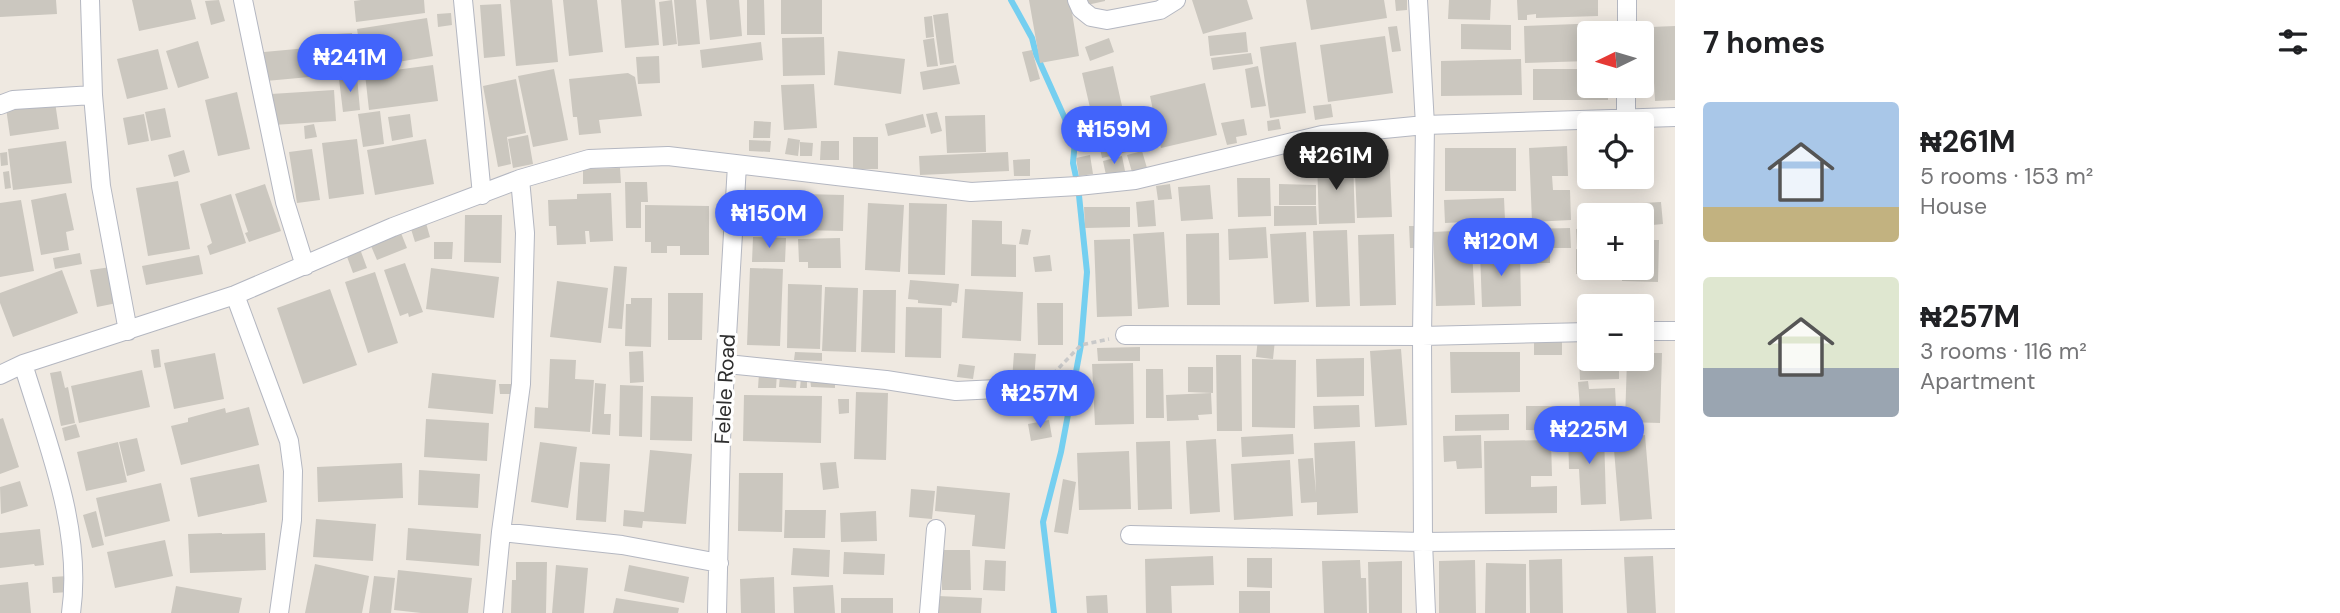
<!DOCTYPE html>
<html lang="en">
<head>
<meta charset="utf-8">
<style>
  :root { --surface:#fff; --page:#f2f2f2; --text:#202124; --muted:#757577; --accent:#4264fb }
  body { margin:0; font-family:"DM Sans",sans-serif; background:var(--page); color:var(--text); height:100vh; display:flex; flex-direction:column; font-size:26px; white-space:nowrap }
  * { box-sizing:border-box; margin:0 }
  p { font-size:23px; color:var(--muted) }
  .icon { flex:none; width:38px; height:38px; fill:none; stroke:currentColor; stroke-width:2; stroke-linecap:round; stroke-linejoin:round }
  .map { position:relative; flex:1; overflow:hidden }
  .sheet { display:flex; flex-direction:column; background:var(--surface); width:665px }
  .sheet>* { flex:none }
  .needle { width:46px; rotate:265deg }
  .buttons { position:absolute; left:1577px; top:21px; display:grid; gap:14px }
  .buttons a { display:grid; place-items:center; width:77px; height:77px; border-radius:7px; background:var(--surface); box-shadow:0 4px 18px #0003; font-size:35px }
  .price { position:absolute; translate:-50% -60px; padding:0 16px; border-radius:24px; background:var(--accent); color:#fff; font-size:23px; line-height:46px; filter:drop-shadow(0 2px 4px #0008) }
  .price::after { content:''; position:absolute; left:50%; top:42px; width:21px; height:16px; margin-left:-10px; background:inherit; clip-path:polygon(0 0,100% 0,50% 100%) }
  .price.current { background:#222; color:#fff }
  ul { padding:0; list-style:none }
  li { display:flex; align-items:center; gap:21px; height:175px; padding:0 28px }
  li span { display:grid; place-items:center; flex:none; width:196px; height:140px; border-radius:7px; color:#555 }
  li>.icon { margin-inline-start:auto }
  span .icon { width:84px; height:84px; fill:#fffc; stroke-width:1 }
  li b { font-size:30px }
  h2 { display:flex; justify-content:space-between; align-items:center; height:84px; padding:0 28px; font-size:30px }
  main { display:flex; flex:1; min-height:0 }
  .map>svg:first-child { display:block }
</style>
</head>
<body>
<main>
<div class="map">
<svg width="1675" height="613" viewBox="0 0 1675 613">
  <rect width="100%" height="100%" fill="#efe9e1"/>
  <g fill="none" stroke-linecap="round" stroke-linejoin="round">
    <!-- stream -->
    <path stroke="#75cff0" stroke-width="6" d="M1011,0L1032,38L1036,54L1075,141L1073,163L1078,186L1087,272L1081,345L1061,452L1043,522L1054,613"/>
  </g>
  <!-- building -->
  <path fill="#cbc7bf" d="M0,0H56L57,14L0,17Z
    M132,0H191L196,19L139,31Z
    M219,0L225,21L211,25L205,1Z
    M361,0H424L425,13L356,22L354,1Z
    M510,0H552L558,62L516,66Z
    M563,0H597L603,52L569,56Z
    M621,0H655L659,45L625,48Z
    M672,0L677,44L663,46L659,2Z
    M674,0H696L700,44L678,46Z
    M706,0H739L742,36L710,40Z
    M747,0H764L765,35H747Z
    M781,0H822V34H781Z
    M1029,0H1070L1079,56L1040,63Z
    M1086,0H1105V1L1087,5Z
    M1192,0H1247L1253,19L1203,34Z
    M1306,0H1384L1387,18L1311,30Z
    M1395,0H1407V10L1396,11Z
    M1449,0H1491L1490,20L1448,19Z
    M1517,0H1598V16L1536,18V14L1527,15V20H1518Z
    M501,4L505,56L484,58L480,5Z
    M451,13L452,25L438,27L437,14Z
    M948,13L954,63L940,65L933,15Z
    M932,16L934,37L926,38L924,17Z
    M427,18L433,56L363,68L357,29Z
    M1603,23V33H1589V61L1525,63L1524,26Z
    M1461,24L1511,25V50L1461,49Z
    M1397,26L1401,51L1392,52L1388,27Z
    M1675,26V100L1655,101L1651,27Z
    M1246,32L1248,52L1210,56L1208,36Z
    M352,33L355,66L338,67L335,34Z
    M1385,36L1393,93L1328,102L1320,45Z
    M824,37L825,75L783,76L782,38Z
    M934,38L938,66L927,67L923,40Z
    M1109,38L1114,52L1090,61L1085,47Z
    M198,41L209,78L178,88L166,51Z
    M761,42L763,60L702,68L700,50Z
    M1296,42L1306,113L1270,118L1260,47Z
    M329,46L331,75L266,81L264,52Z
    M158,49L168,89L127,99L117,59Z
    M1032,50L1040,79L1030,82L1022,52Z
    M838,51L905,59L901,94L834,85Z
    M1251,53L1253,64L1213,70L1211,58Z
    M659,56L660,83L638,84L636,57Z
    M1521,59L1522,95L1441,96V61Z
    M433,65L438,101L369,110L365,74Z
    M956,65L960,84L923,90L920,72Z
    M1113,66L1122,106L1091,112L1082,73Z
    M1258,66L1266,106L1251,108L1245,69Z
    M554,69L568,140L533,147L518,76Z
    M1533,69H1589V86H1608V100H1533Z
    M628,73L635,77L642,116L599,120L601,133L579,135L577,117H573L569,79Z
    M357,77L360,110L343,112L339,79Z
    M516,79L526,133L507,137L511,164L498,167L483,86Z
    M1205,83L1217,135L1161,148L1150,96Z
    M814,84L817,128L784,130L781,85Z
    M334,90L336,121L273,125L271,94Z
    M237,92L250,149L218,156L205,100Z
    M55,102L59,129L10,136L6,108Z
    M1331,104L1333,117L1315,120L1313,106Z
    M165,108L171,137L151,141L145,112Z
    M1126,108L1135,150L1102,158L1093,116Z
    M380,111L384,144L363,147L358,114Z
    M937,112L942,131L931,134L926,114Z
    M144,114L149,141L128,145L123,118Z
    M410,114L413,137L392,141L388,117Z
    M923,114L926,127L888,136L885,124Z
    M985,115L986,152L947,153L945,116Z
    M1244,119L1247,135L1236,137L1237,143L1227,145L1221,123Z
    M1279,119L1281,129L1268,131L1267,121Z
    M754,121L771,122L770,138H753Z
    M314,124L317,137L305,139L304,126Z
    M528,135L533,164L513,168L508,139Z
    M853,137H878V169H853Z
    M788,138L800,140L798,156L785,154Z
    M357,139L364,194L329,199L322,143Z
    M426,139L434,184L375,195L367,150Z
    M749,140L771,141L770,152L749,151Z
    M66,141L72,183L13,190L8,149Z
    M821,141H839V160H820Z
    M800,142L813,143L812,156H800Z
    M1567,146L1568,176H1552L1553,190H1570L1571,220L1532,222L1529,148Z
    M1445,148H1516V191H1445Z
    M312,149L320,200L297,203L289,152Z
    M1389,149L1392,217L1357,218L1354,151Z
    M184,150L190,172L174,177L168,155Z
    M1142,151L1147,168L1132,172L1127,155Z
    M7,152L8,165L1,166L0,153Z
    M1008,152L1009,171L920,175L919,156Z
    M1090,155L1093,174L1079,176L1076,158Z
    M1122,156L1125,171L1106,175L1103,161Z
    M1030,159V176H1014L1013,160Z
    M1353,159L1355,223L1319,224L1317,160Z
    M620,168L621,183L583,184V169Z
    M9,171L11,188L5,189L3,172Z
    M1237,178H1270L1271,216L1238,217Z
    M178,181L190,249L148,256L136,188Z
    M625,182H647L648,202H641V228H626Z
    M265,184L281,231L249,242L245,233L248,232L235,194Z
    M1170,184L1172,199L1158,200L1156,186Z
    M1279,184L1316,185V205H1279Z
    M1210,185L1213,219L1181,221L1178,187Z
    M753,191L789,192V232H753Z
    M66,193L74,230L66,232L69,250L41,255L31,200Z
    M611,193L613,241L590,242L589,231H585L586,244L557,245L556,226H549L548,200L577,199V194Z
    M231,194L246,243L210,255L207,246L212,243L200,204Z
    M803,194L844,195L843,231L802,230Z
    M1504,198L1505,220L1445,223L1444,200Z
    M21,200L34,271L0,277V203Z
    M1154,200L1156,226L1138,227L1136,202Z
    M1661,202L1663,224L1642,226V215H1624L1623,204Z
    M868,203L904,205L900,272L865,270Z
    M909,203L947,204L945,275L908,274Z
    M645,205L709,206V255H680V246H667V253H651V242H645Z
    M1274,206H1316L1317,225L1274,226Z
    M1084,207H1130V227L1085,228Z
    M465,215H502L501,263L464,262Z
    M972,220L1002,221V244L1016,245V277L971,276Z
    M426,223L430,237L415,242L411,229Z
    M1409,226H1414L1415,248H1410Z
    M1482,226H1526V248H1482Z
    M1266,227L1268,258L1229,260L1228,229Z
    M1570,228L1571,248H1551V243L1535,244L1550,245V263H1537L1536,247L1529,248V229Z
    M1589,228V248H1577L1576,229Z
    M1022,229L1031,230L1028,245L1019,244Z
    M1347,230L1350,306L1316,307L1313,231Z
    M1471,230L1475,305L1436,306L1433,232Z
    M1164,232L1169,307L1138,309L1133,234Z
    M1306,232L1309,302L1274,304L1270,234Z
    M401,233L407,248L377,260L371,246Z
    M1219,233L1220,305H1187L1186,234Z
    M1394,234L1396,305L1360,306L1358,235Z
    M753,237L786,238L785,262H752Z
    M840,238L841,268H808V262H799L798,239Z
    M1130,239L1132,316L1097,317L1094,240Z
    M1642,240H1659L1658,282L1622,281V268H1642Z
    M434,242H453L452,259H434Z
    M360,249L367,268L353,273L346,254Z
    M1576,249L1589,250V268H1596L1595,274H1576Z
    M1520,250L1521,306L1482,307L1480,251Z
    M80,253L82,264L55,269L53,258Z
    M199,255L203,274L146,285L142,266Z
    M1050,255L1052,271L1035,272L1033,257Z
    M405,263L423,312L409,317L408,313L400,316L384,270Z
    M614,266L627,267L622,329L608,328Z
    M111,267L117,303L97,307L90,270Z
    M431,268L499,277L494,318L426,309Z
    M750,268L783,269L780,346L747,345Z
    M62,270L78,313L13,337L0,303V293Z
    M375,272L398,343L368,353L345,282Z
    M910,280L959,284L957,303L952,302L951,306L918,303V300L908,299Z
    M557,281L608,288L601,343L550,337Z
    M788,284L822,285L820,349L787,348Z
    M825,287L858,288L856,352L822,351Z
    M330,289L357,365L303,384L277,308Z
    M965,289L1023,292L1021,341L962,338Z
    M863,290H896L895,353L861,352Z
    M668,293H703L702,340H668Z
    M631,298H652L651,347L625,346L626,304H631Z
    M1037,303H1063V345H1038Z
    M906,307L942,308L941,358L905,357Z
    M1642,337L1648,338V353H1662L1660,423L1625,422L1627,359H1642Z
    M1258,338L1275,340L1273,359L1256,357Z
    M1534,342H1562V355H1534Z
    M1140,347V361H1098L1097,348Z
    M159,349L161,367L154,368L151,350Z
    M1401,349L1407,425L1375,427L1370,351Z
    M643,351L644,382L630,383L629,352Z
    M795,352L822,353V361L794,360Z
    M1450,352H1520V392L1451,393Z
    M215,353L224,399L174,409L164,363Z
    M1014,353L1036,354L1034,381L1012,380Z
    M1216,355H1241L1242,431H1217Z
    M1589,356V359H1619V379L1580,380L1579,357Z
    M1364,358V396L1317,397L1316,359Z
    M550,359L576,360L575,379L594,380L590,432L534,428L535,407L548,408Z
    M1252,359L1296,360L1295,428L1252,427Z
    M1133,363L1134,424L1095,425L1092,364Z
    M959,364L975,366L973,379L957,377Z
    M1188,367H1213V393L1188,392Z
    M1146,369H1163L1164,418H1146Z
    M142,370L150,407L79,423L71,386Z
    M61,371L65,388L68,387L75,423L61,426L50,373Z
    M432,373L496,380L493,414L428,408Z
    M759,373L777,374L776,388H758Z
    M780,375L797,376L796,388L779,387Z
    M801,378H807V388H800Z
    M810,378H835V388L811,387Z
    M1588,381L1589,389L1615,388L1616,407L1580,409L1578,382Z
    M595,383L606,384L604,414H611L610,435L592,434Z
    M499,384H514V394H500Z
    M620,385L643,386L642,437L619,436Z
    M856,392L888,393L886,460L854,459Z
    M1211,393L1212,414L1198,415L1199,420L1167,421L1166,395Z
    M744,395L822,396L821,443L743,441Z
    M651,396L693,397L692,441L650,440Z
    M838,399H849V413L839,414Z
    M1359,405L1360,427L1314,429L1313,406Z
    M1526,406H1570L1569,431L1526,430Z
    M249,407L259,445L181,465L171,426L188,422V418L225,408L226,413Z
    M1509,414V430L1455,431V415Z
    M3,418L19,467L0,474V419Z
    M426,419L489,423L487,461L424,457Z
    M1049,420L1052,437L1031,441L1028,424Z
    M76,424L80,437L65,441L62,428Z
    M1604,433L1606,504L1581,505L1579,469H1569L1568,434Z
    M1293,434L1294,454L1242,457L1241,437Z
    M1481,435L1482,468L1457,469L1456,461L1444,462L1443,436Z
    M1645,435L1652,519L1620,521L1613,438Z
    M137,438L145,471L127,476L119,442Z
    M1216,439L1220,512L1190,514L1186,441Z
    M1551,440L1552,476H1531V487L1557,486V513L1485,514L1484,441Z
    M1170,441L1172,509L1138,510L1136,442Z
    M1355,441L1358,513L1317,515V502L1301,503L1298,459L1313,458L1316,493L1314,443Z
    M118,442L127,482L86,491L77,452Z
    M540,442L577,447L568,508L531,502Z
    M650,450L692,454L686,524L643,521L642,528L623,526L624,510L644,512Z
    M1129,451L1131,509L1079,510L1077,453Z
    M1290,460L1293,516L1234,520L1231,464Z
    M580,462L610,464L606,522L576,520Z
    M836,462L839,488L823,490L820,463Z
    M402,463L403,498L318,502L317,467Z
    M259,464L267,502L198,517L190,478Z
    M419,470L480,474L478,508L418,505Z
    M739,473H783L782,532L738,531Z
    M1063,479L1076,482L1068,534L1054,532Z
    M20,481L28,506L1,514L0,487Z
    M161,483L170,521L105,537L96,498Z
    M937,486L1010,493L1005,549L972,546L975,515L935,511Z
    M911,489L935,491L932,519L909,517Z
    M785,510H826L825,538H784Z
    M96,511L104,545L92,548L83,515Z
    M876,511L877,541L841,542L840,513Z
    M316,519L376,524L373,561L313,557Z
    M408,528L481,534L479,566L406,560Z
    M40,529L44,565L35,566L34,564L0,568V533Z
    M222,533V534L265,533L266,570L190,573L188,534Z
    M165,540L173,576L115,588L107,552Z
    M793,548L830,550L829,577L791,575Z
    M942,550H970L971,590H942Z
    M844,552L885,554L884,575L843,574Z
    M1213,556L1214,585L1171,586L1172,613H1146L1145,559Z
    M1653,556L1656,613H1627L1624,557Z
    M1247,558H1272V588L1247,587Z
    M1562,559L1563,613H1530L1529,560Z
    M985,560L1006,561L1005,591L983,590Z
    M1360,560L1361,578H1366L1367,613H1324L1322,561Z
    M1475,560L1476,613H1439V561Z
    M1402,561V613H1369L1368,562Z
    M516,562H547L546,613H511L512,580H516Z
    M1486,563L1526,564V613H1485Z
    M315,564L369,576L362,613H305Z
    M556,565L588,568L584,613H552Z
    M629,565L689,577L684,603L624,591Z
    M398,570L472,578L468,613H421L394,610Z
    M68,576L69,592L53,593L52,577Z
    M374,576L395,578L391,613H369Z
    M774,577L775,613H741L740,579Z
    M28,582L31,613H0V585Z
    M833,585L835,613H794L793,587Z
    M176,586L242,598L239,613H171Z
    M1239,591H1270V613H1239Z
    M1107,595L1108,613H1087L1086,596Z
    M938,596L982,598L981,613H937Z
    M616,598L679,608L678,613H613Z
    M841,598H893V613H841Z"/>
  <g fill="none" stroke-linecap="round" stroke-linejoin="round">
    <!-- street casing -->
    <g stroke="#b4b7c1" stroke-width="20">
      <path id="street" d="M90,0L93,95L101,186L128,331
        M243,0L285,202L305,266
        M463,0L482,195
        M1077,0L1081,9L1091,17L1107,20L1160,10L1176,0
        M1418,0L1425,125L1422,336L1423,542L1426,613
        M1627,33V0
        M0,105L13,100L93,95
        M1626,119V86
        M235,295L289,441L293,471L292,520L279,613
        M1642,331H1675
        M1125,335L1422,336L1589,332
        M23,364C47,443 83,529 71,613
        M727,364L886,380L956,391L1040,387
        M0,375L23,364L235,295L393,227L520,179L589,159L668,156L971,192L1078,186L1135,180L1322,135L1425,125L1675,117
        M501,532L622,545L719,563
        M1130,535L1423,542L1675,539
        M493,613L501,532L521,384L525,233L520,179
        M717,613L721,439L737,165
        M929,613L936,529"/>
    </g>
    <!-- path -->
    <path stroke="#c9c9c9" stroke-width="3.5" stroke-dasharray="5 3.5" stroke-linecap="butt" d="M1053,374L1081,345L1109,339"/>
    <!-- street -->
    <use href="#street" stroke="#fff" stroke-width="18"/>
  </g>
  <g text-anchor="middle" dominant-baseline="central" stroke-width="6" stroke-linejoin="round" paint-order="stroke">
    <!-- street labels -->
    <g font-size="21" fill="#2e2e2e" stroke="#fff">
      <text transform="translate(725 389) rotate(-87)">Felele Road</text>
    </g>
  </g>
</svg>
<div class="buttons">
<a><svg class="needle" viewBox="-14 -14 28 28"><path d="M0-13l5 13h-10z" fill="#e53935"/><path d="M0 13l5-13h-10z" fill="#757577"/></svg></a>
<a><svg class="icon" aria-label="locate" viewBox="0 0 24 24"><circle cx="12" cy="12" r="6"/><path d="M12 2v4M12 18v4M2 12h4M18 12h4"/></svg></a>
<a>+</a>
<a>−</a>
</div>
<b class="price" style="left:350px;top:94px">₦241M</b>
<b class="price" style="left:1114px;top:166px">₦159M</b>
<b class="price current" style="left:1336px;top:192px">₦261M</b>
<b class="price" style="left:769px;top:250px">₦150M</b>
<b class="price" style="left:1501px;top:278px">₦120M</b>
<b class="price" style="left:1040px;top:430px">₦257M</b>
<b class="price" style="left:1589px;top:466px">₦225M</b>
</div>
<section class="sheet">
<h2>7 homes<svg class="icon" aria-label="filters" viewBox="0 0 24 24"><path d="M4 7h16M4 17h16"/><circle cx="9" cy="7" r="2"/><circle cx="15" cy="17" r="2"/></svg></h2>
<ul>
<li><span style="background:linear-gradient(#a9c7e8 75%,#c2b280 0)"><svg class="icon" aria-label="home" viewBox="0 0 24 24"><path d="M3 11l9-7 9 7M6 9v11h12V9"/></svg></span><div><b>₦261M</b><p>5 rooms · 153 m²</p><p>House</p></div></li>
<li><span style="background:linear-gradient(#dfe7d0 65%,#9aa5b1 0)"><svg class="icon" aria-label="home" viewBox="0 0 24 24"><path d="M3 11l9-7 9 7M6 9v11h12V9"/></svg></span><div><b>₦257M</b><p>3 rooms · 116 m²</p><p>Apartment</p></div></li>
</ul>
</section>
</main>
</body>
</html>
